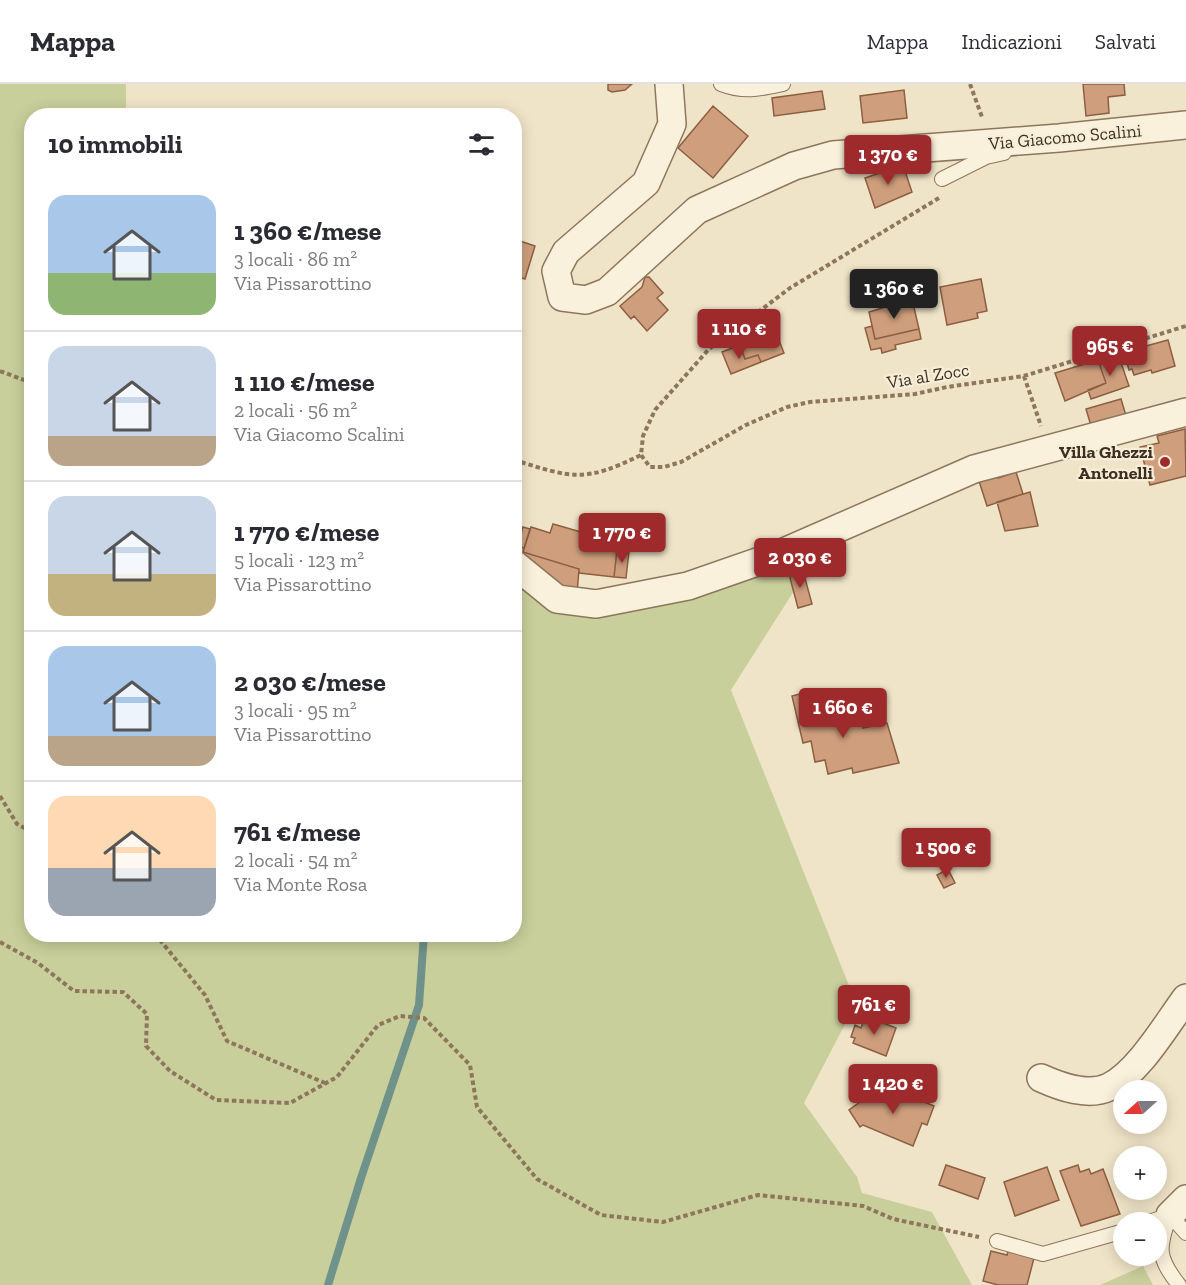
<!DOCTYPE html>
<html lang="it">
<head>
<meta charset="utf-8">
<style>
  :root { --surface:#fff; --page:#f7f7f7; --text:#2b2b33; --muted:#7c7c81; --line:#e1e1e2; --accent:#9e2a2b }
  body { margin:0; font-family:"Zilla Slab",serif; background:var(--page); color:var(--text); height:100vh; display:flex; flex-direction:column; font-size:22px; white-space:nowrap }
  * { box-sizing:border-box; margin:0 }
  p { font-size:20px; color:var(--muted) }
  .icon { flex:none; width:33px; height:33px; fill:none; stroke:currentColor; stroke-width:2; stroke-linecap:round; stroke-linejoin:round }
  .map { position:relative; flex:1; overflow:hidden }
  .details { position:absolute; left:24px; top:24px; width:498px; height:834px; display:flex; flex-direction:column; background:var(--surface); border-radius:24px; box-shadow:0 3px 15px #0003 }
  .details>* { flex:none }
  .needle { width:39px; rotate:249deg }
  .fabs { position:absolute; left:1113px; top:996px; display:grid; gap:12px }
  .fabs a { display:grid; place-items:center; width:54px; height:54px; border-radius:50%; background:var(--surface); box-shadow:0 3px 15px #0003; font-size:30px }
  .price { position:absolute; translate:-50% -51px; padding:0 14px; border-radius:6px; background:var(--accent); color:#fff; font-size:20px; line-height:39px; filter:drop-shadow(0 2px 3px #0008) }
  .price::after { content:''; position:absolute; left:50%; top:36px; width:18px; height:14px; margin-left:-9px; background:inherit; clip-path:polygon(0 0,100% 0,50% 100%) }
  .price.current { background:#222; color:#fff }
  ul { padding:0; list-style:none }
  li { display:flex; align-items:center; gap:18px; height:150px; padding:0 24px }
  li+li { border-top:2px solid var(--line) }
  li span { display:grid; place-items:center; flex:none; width:168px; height:120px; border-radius:18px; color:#555 }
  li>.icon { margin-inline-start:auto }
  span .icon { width:72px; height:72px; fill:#fffc; stroke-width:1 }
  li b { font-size:26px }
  h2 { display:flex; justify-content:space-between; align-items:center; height:72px; padding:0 24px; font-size:26px }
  header { display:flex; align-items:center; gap:36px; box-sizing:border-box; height:84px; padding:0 30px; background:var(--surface); border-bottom:2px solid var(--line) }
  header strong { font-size:28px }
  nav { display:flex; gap:33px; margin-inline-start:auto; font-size:21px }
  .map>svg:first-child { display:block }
</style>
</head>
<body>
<header>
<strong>Mappa</strong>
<nav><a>Mappa</a><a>Indicazioni</a><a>Salvati</a></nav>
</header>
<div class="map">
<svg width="1186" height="1201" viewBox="0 0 1186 1201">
  <rect width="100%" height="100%" fill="#f0e4c8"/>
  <!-- green -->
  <path fill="#c9cf9b" d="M0,0H126V31L32,32V850H514L515,475L578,514L691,488L807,444L818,469L731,606L856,919L804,1019L857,1093L862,1109L932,1128L972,1201H0Z
    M1143,1182L1153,1201H1100Z"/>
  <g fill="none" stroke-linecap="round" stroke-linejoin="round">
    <!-- stream -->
    <path stroke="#6f938a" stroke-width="8" d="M328,1201L361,1094L419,921L424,850"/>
  </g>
  <!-- building -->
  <path fill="#cf9f7d" stroke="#8d5f41" stroke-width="1.5" d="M608,0H632L625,6L612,8L608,6Z
    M1083,0H1124L1125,11L1108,13L1109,29L1086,32Z
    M904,6L907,34L863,39L860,12Z
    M822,7L825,25L774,32L772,14Z
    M713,22L748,52L713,94L678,64Z
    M903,81L912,108L875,124L865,94Z
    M514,155L535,162L525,195L516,192L514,198Z
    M645,193H649L663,209L657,214L668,226L647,247L634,232L631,235L620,222L642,203Z
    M981,195L987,227L977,229L978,234L947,241L940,203Z
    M912,215L919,245L875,255L869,228Z
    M771,236L784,269L761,278L758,271L745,275L738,256L751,251L749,244Z
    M872,242L875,255L919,245L921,255L895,261L896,265L882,269L881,264L871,266L865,244Z
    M1168,256L1175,282L1152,289L1151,286L1134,291L1132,285L1129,286L1124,268Z
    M740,261L745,275L758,271L761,278L731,290L722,268Z
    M1118,270L1129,302L1091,315L1088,306L1106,299L1098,276Z
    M1098,276L1106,299L1065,317L1055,289Z
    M1121,315L1127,335L1092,345L1086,325Z
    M1185,345L1186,392L1150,401L1140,363L1159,359L1157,352Z
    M996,388L998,394L1016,388L1023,410L987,422L979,397Z
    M1030,408L1038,442L1005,447L997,418Z
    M583,434L620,440L614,493L579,489V485L523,468L531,443L550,449L553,440L581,448Z
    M523,443L530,445L524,464L517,462Z
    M517,462L524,464L523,468L579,485L577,510L561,507L514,470Z
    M617,466L629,467L626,494L614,493Z
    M803,487L812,520L798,524L789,490Z
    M815,606L821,633L839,628L842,640L861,635L863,644L887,639L899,679L853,689L852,684L828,690L825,676L815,678L811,657L803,659L792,612Z
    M867,625L871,642L863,644L861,635L842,640L840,631Z
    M948,785L955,799L944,804L937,791Z
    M865,932L896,944L886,972L853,959L855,954L851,953L855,941L861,944Z
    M885,1000L896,1017L900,1008L934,1022L927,1041L922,1039L913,1062L863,1041L860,1043L849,1026Z
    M946,1081L985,1094L978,1115L939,1101Z
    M1078,1081L1080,1088L1089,1085L1091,1090L1103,1085L1120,1130L1081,1142L1060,1087Z
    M1047,1083L1059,1116L1015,1132L1004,1098Z
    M991,1167L1007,1171L1008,1167L1034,1174L1027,1201H998L983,1197Z"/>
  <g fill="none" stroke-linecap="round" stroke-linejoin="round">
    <!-- lane casing -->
    <g stroke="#8d765c" stroke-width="16">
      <path id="lane" d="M721,0C744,9 760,5 783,0
        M942,95L986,73L1004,69
        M1170,1131C1158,1164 1157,1173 1179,1201
        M1170,1131L1186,1149
        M1149,1138L1170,1131
        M997,1157L1043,1170L1124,1147"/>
    </g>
    <!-- street casing -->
    <g stroke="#8d765c" stroke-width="30">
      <path id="street" d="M669,0L672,40L646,99L566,168L556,187L562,213L586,216L607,208L697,126L794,82L833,71L1059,54L1186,41
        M514,480L557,515L596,520L688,502L777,471L974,385L1186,328
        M1041,994C1061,1003 1088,1013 1109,1003C1139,988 1166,941 1186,914
        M1170,1131L1186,1115"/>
    </g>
    <!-- path -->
    <path stroke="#8d765c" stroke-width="4" stroke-dasharray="4.5 3" stroke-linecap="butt" d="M970,0L982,33
      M939,114L790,204L709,265L655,326L643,352L641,371L650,383H664L681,378L746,341L787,323L810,318L915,310L947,303L1024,292L1186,242
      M0,287L32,299
      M1024,292L1041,342
      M514,376C573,394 584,399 641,371
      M0,712L17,740L32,748
      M155,850L205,911L227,957L325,999
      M0,858L38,879L74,907L123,908L147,930L146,962L170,987L216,1016L290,1019L337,993L378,941L400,932L424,934L470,981L477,1023L537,1095L601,1131L663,1138L758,1111L863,1122L893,1135L979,1153"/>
    <!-- lane -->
    <use href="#lane" stroke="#faf1dc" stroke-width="14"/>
    <!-- street -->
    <use href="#street" stroke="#faf1dc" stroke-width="27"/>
  </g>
  <!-- markers -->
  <circle fill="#9e2a2b" stroke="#f7eed8" stroke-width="2" cx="1165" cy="378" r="6"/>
  <g text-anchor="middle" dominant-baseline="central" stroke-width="4.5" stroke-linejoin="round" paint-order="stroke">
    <!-- street labels -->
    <g font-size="18" fill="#3d2e20" stroke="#f7eed8">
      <text transform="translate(1065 53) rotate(-5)">Via Giacomo Scalini</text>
      <text transform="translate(928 292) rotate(-9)">Via al Zocc</text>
    </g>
    <!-- poi labels -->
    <g font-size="18" font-weight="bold" fill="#3d2e20" stroke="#f7eed8" text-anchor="end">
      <text x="1153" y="368">Villa Ghezzi<tspan x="1153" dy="21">Antonelli</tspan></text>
    </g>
  </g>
</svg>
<div class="fabs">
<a><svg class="needle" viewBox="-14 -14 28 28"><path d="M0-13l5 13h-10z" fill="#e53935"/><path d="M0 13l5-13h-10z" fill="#7c7c81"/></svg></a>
<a>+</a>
<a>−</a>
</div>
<b class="price" style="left:888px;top:102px">1 370 €</b>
<b class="price current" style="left:894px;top:236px">1 360 €</b>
<b class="price" style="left:739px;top:276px">1 110 €</b>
<b class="price" style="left:1110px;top:293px">965 €</b>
<b class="price" style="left:622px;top:480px">1 770 €</b>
<b class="price" style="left:800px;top:505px">2 030 €</b>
<b class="price" style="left:843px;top:655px">1 660 €</b>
<b class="price" style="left:946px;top:795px">1 500 €</b>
<b class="price" style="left:874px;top:952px">761 €</b>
<b class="price" style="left:893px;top:1031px">1 420 €</b>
<section class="details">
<h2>10 immobili<svg class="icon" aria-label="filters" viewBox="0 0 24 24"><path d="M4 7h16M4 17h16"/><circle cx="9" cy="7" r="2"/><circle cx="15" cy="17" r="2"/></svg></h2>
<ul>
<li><span style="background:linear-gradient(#a9c7e8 65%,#8fb573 0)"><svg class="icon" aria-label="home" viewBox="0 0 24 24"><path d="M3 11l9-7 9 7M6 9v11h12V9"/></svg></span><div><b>1 360 €/mese</b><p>3 locali · 86 m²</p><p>Via Pissarottino</p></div></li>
<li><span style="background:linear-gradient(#c9d6e8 75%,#b9a48a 0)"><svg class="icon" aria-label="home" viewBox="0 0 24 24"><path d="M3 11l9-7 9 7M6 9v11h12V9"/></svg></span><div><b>1 110 €/mese</b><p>2 locali · 56 m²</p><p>Via Giacomo Scalini</p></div></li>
<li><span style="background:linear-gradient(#c9d6e8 65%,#c2b280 0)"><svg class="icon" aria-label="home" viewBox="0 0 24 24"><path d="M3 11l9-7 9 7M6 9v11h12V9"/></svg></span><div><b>1 770 €/mese</b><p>5 locali · 123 m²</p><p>Via Pissarottino</p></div></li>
<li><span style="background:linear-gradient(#a9c7e8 75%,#b9a48a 0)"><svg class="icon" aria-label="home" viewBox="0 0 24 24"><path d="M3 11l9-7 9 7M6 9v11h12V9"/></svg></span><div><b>2 030 €/mese</b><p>3 locali · 95 m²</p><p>Via Pissarottino</p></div></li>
<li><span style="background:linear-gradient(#ffd9b3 60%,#9aa5b1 0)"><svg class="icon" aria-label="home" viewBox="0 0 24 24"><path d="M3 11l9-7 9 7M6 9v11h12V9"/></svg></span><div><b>761 €/mese</b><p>2 locali · 54 m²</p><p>Via Monte Rosa</p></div></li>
</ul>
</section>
</div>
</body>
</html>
